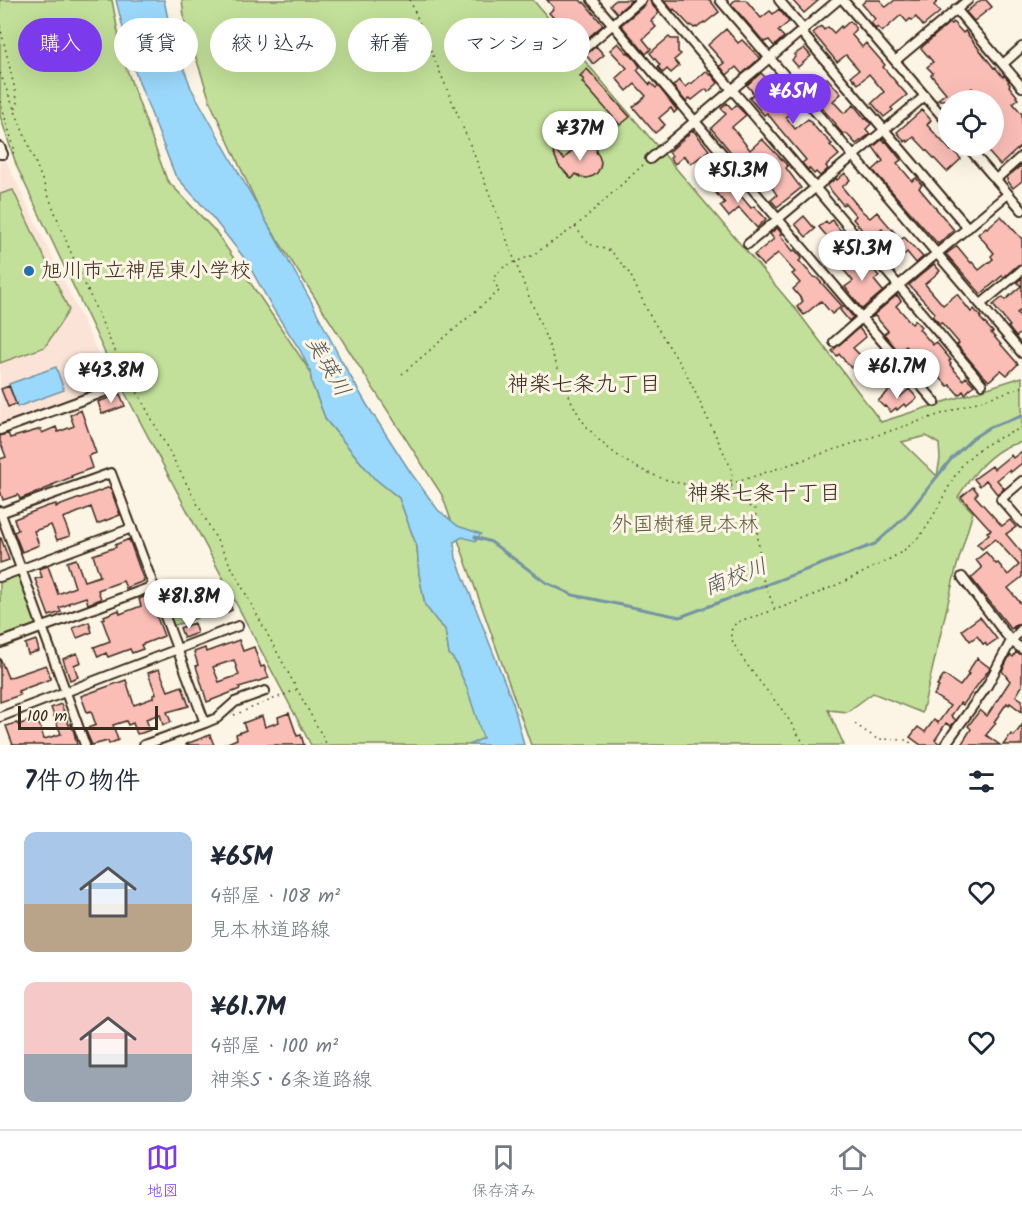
<!DOCTYPE html>
<html lang="ja">
<head>
<meta charset="utf-8">
<style>
  :root { --surface:#fff; --page:#f6f6f7; --text:#1f2937; --muted:#747a83; --line:#e0e1e3; --accent:#7c3aed }
  body { margin:0; font-family:Kalam,"Klee One",sans-serif; background:var(--page); color:var(--text); height:100vh; display:flex; flex-direction:column; font-size:22px; white-space:nowrap }
  * { box-sizing:border-box; margin:0 }
  p { font-size:20px; color:var(--muted) }
  .icon { flex:none; width:33px; height:33px; fill:none; stroke:currentColor; stroke-width:2; stroke-linecap:round; stroke-linejoin:round }
  .map { position:relative; height:745px; overflow:hidden }
  .sheet { display:flex; flex-direction:column; background:var(--surface); flex:1 }
  .sheet>* { flex:none }
  .hud { position:absolute; left:18px; top:18px; width:600px; height:54px; display:flex; gap:12px }
  .tools { position:absolute; left:938px; top:90px; display:grid; gap:12px }
  .tools a { display:grid; place-items:center; width:66px; height:66px; border-radius:50%; background:var(--surface); box-shadow:0 6px 24px #0002; font-size:30px }
  .scale { position:absolute; left:18px; bottom:15px; width:140px; box-sizing:border-box; padding-left:6px; border:3px solid #3b2a1e; border-top:0; font-size:16px; line-height:21px; white-space:nowrap; color:#3b2a1e; -webkit-text-stroke:4px #fcf5e5; paint-order:stroke }
  .price { position:absolute; translate:-50% -51px; padding:0 14px; border-radius:21px; background:#fff; color:#222; font-size:20px; line-height:39px; filter:drop-shadow(0 2px 3px #0008) }
  .price::after { content:''; position:absolute; left:50%; top:36px; width:18px; height:14px; margin-left:-9px; background:inherit; clip-path:polygon(0 0,100% 0,50% 100%) }
  .price.active { background:var(--accent); color:#fff }
  ul { padding:0; list-style:none }
  li { display:flex; align-items:center; gap:18px; height:150px; padding:0 24px }
  li span { display:grid; place-items:center; flex:none; width:168px; height:120px; border-radius:12px; color:#555 }
  li>.icon { margin-inline-start:auto }
  span .icon { width:72px; height:72px; fill:#fffc; stroke-width:1 }
  li b { font-size:26px }
  h2 { display:flex; justify-content:space-between; align-items:center; height:72px; padding:0 24px; font-size:26px }
  .chip { padding:0 21px; border-radius:27px; background:var(--surface); box-shadow:0 6px 24px #0002; font-size:21px; line-height:54px }
  .chip.active { background:var(--accent); color:#fff }
  .menu { display:flex; justify-content:space-around; align-items:center; height:84px; border-top:2px solid var(--line); background:var(--surface); font-size:16px; color:var(--muted) }
  .menu a { display:grid; justify-items:center; gap:3px }
  .menu .active { color:var(--accent) }
  .map>svg:first-child { display:block }
</style>
</head>
<body>
<div class="map">
<svg width="1022" height="745" viewBox="0 0 1022 745">
  <rect width="100%" height="100%" fill="#fcf5e5"/>
  <filter id="ink" filterUnits="userSpaceOnUse"><feTurbulence type="fractalNoise" baseFrequency=".0167" numOctaves="2"/><feDisplacementMap in="SourceGraphic" scale="12" xChannelSelector="R" yChannelSelector="G"/><feConvolveMatrix kernelMatrix="1 2 1 2 8 2 1 2 1" color-interpolation-filters="sRGB"/></filter>
  <g filter="url(#ink)">
    <!-- built -->
    <path fill="#fbe4d7" d="M0,154H3L115,388L0,430Z"/>
    <!-- green -->
    <path fill="#c2e099" stroke="#7e855c" stroke-width="1.5" fill-rule="evenodd" d="M0,0H112L123,59L167,180L216,232L310,371L312,384L326,420L373,477L399,498L417,547L419,574L425,605L437,621L445,629L449,654L455,661L467,688L487,745H311L115,374L17,167L0,116Z
      M182,0H533L798,312L881,422L1022,377V442C1016,444 1009,445 1004,448C984,459 970,478 958,497L973,512L956,569L922,713L873,693L847,712L828,710L844,745H531L442,495L263,217L211,104L185,24ZM926,436L939,444L940,459L937,476L902,442Z
      M13,190L69,310L45,347L0,363V194Z
      M21,570L43,628L0,643V577Z
      M193,608L197,618L172,626L168,616Z"/>
    <!-- water -->
    <path fill="#9bd9fc" stroke="#7593a3" stroke-width="1.5" d="M116,0H164L171,33L191,88L311,301L341,360L367,405L411,473L438,510L458,526L481,534L476,541L462,537L454,542L456,558L513,703L524,745H469L483,738L467,688L455,661L449,654L445,629L437,621L425,605L419,574L417,547L399,498L373,477L326,420L312,384L310,371L300,350L275,312L245,259L209,213L175,175L132,64Z
      M56,367L64,390L17,407L9,384Z"/>
    <g fill="none" stroke-linecap="round" stroke-linejoin="round">
      <!-- stream -->
      <path stroke="#7593a3" stroke-width="3" d="M475,537L491,542L547,583L573,595L680,617L875,544L905,517L952,458L973,438L990,427L1022,416"/>
    </g>
    <!-- building -->
    <path fill="#fabeb7" stroke="#3b2a1e" stroke-width="1.5" fill-rule="evenodd" d="M547,0H580L583,3L584,2L603,25L584,41L581,38L579,39L573,32L567,37L560,29L570,19H555L549,13L554,8Z
      M616,0H632L617,13L610,5Z
      M647,0H650L651,4L659,13L651,21L656,27L643,39L651,49L646,54L621,25L645,5Z
      M664,0H710L719,12L705,23L704,22L697,28L696,27L694,28L691,25L690,26L674,9L673,11Z
      M735,0H746L761,18L770,11L773,14L779,9L789,22L778,31L784,37L774,46L769,40L764,42L731,4Z
      M792,0H819L804,13Z
      M866,0H880L886,7L895,0H939L934,5L940,12L923,26L916,17L912,20L910,19L907,22L901,15L882,32L878,27L876,29L871,23L875,19L862,4Z
      M981,0H986L992,7L974,21L966,12Z
      M850,21L855,27V30L851,34L862,47L866,43L885,65L883,67L907,95L891,108L893,110L884,117L872,103L884,92L869,74L858,84L851,76L859,70L846,55L837,62L813,33L821,26L824,30L828,27L834,33L841,26L842,28Z
      M953,22L963,33L965,31L994,68L995,67L1003,77L1004,75L1009,81L1008,82L1010,85L1009,86L1017,96L1016,97L1018,99L1013,103L1022,114V145L1000,165L983,146H993V100H987L981,94L979,96L972,88L957,100H937L946,93L931,75L933,73L927,67L933,62L921,48L949,23L951,24Z
      M726,29L738,43L742,40L760,58L742,74L736,67L727,75L720,66L724,63L708,45Z
      M669,37L671,39H678V52L681,54L674,60L679,66L671,73L667,69L663,73L658,67L660,65L650,53Z
      M618,43L627,53L628,52L637,62L640,67L637,70L650,85L651,83L656,88L658,86L677,110L674,113L671,108L659,118L665,125L655,133L633,107L646,96L635,84L627,91L616,78L627,68L610,50Z
      M596,46L604,55L593,64L586,55Z
      M804,48L811,56L798,67L792,60L796,56L794,55Z
      M587,69L630,117L620,125L582,82L584,80L580,76Z
      M706,71L710,75L711,74L718,83L717,84L708,92L706,89L692,100L690,98L686,102L673,86L679,80L685,87L690,83L691,84Z
      M761,73L770,82L773,80L797,108L786,117L795,129L808,119L819,132H820L832,144L830,145L839,155L826,166L828,169L820,176L816,172L814,174L809,168L808,170L802,163L806,160L779,128L767,113L764,115L749,98L754,94L747,85Z
      M827,78L841,94L833,101L844,113L854,105L865,119L866,118L871,124L866,129L870,134L856,144L846,133L844,135L835,125L836,124L811,96L823,86L820,83Z
      M727,103L732,109L736,105L746,115L732,127L750,150L762,139L788,166L786,168L801,188L777,207L771,200L777,195L769,183L777,177L762,160L748,173L711,128L726,114L721,108Z
      M922,110L931,120L927,125L951,151L952,149L961,159L947,172L914,137L908,142L907,140L905,142L897,132Z
      M693,130L709,150L691,164L684,156L675,164L670,158L672,156L669,152Z
      M883,139L885,142L886,141L901,160L897,163L912,181L916,178L922,185L919,188L954,230L938,244L873,170L883,161L873,147Z
      M585,144L597,149L596,152L599,156L601,162L600,168L597,173L593,176L587,178L581,177L576,174L572,179L559,166L551,147L564,159L577,145Z
      M1022,165V181L1013,188L1007,180V177Z
      M845,173L850,180L842,187L862,211L870,218L877,212L901,240L904,237L923,257L916,263L907,252L904,255L882,229L869,241L860,231L862,230L853,219L856,216L845,203L843,205L828,187V185L836,178L837,180Z
      M733,179L740,187L736,190L751,208L754,206L766,219L757,228L739,208L729,217L720,206L725,203L716,193Z
      M804,216L815,229L806,237L795,224Z
      M1001,216L1022,239V264L1018,265L1004,277L1002,276L981,294L946,254L957,246L971,263L972,262L979,270L993,259L991,256L994,253L978,234L986,227L987,228Z
      M832,220L841,231L842,230L848,237L843,241L844,242L833,252L825,244L830,240L819,227L826,221L828,224Z
      M777,228L782,234L780,235L793,251L795,250L802,258L799,261L814,277L817,278L842,306L832,314L821,301L804,315L797,307L803,301L793,289L800,283L792,274L795,272L778,253L763,266L754,255L774,239L770,234Z
      M858,255L869,269L871,267L879,276L874,280L883,291L862,309L845,287L853,281L842,268Z
      M934,264L940,271L925,284L943,305L957,294L971,312L974,309L981,317L980,318L993,332L991,333L1018,364L1007,375L1001,370L989,381L978,370L957,345L959,343L941,322L940,324L932,316L935,313L909,285Z
      M1022,278V309L1017,313L1022,320V332L1016,337L1008,327L1010,326L993,305L1003,297L1005,300L1021,286L1017,282Z
      M897,295L901,301L896,306L901,311L912,324L915,320L921,327L919,329L933,345L936,342L951,360L949,361L951,364L950,365L963,380L966,377L974,385L965,394L963,391L959,395L950,385L948,386L937,375L927,384L920,376L934,363L923,351L916,357L906,346L899,352L884,334L888,331L875,316L870,318Z
      M844,306L853,317L849,321L840,310Z
      M861,326L859,328L866,337L853,348L863,358L851,368L839,354L837,356L832,351Z
      M881,349L888,357L885,360L897,374L886,383L876,372L871,376L862,365Z
      M9,386L16,404L8,407L1,389Z
      M892,388L900,397L909,389L917,398L906,407L904,404L897,410L896,408L891,412L885,406L884,407L878,401Z
      M120,394L125,406L102,414L98,402Z
      M81,410L96,453L88,456L92,468L71,476L72,477L52,485L53,486L30,495L20,499L18,495L3,500L0,490V459L6,457L0,441V436L8,433L10,438L41,429L42,433L56,427L58,432L74,426L70,415Z
      M1022,451V463L1011,472L1009,470L997,480L1004,488L997,494L986,480L980,486L974,479L992,466L994,469L1011,455L1013,458Z
      M110,487L120,515L97,524L91,507L74,514L63,518L70,536L57,540L51,525L34,531L39,545L22,552L14,532L18,530L14,519L48,506L56,504V507Z
      M973,487L978,493L975,496L1002,526L1010,520L1016,527L1006,534L1022,553V577L1008,588L1022,605V623L1018,625L1013,629L1017,624L1011,629L971,578L982,568L976,560L986,552L996,564L998,563L1008,575L1019,565L995,539L982,549L977,544L989,534L987,532L991,530L961,497Z
      M0,538H1L9,560L0,563Z
      M129,539L144,581L126,588L123,581L98,590L101,599L88,604L86,597L68,603L69,604L59,608L61,612L49,616L35,579L42,577L39,569L48,566L58,594L75,587L67,562L76,559L84,581L100,576L93,555L116,547L115,545Z
      M146,596H149L164,636L141,645L143,649L132,653L130,649L108,657L106,653L98,657L94,647L110,641L102,619L105,618L104,616L119,610L120,614L141,606L139,599Z
      M227,596L232,610L223,614L222,612L210,615L209,613L199,616L196,606L211,601V602Z
      M980,617L997,639L987,646L985,643L983,644L977,636L970,641L962,630Z
      M89,622L92,632L77,638L73,628Z
      M194,623L197,633L184,638L180,628Z
      M36,640L39,651L28,654L25,644Z
      M239,640L243,651L254,647L261,667L264,666L269,678L239,687L240,689L207,702L196,666L198,665L194,652L205,648L206,652ZM234,660L239,675L219,682L213,667Z
      M1016,652L1022,655V686L1016,696L1022,700V712L1010,703L1009,705L1007,703L994,722L996,723L986,735L1000,745H961L971,729L968,726L980,710L987,716L1010,681L1002,671L1010,655L1013,657Z
      M77,653L81,662L74,665L78,677L70,680L63,659Z
      M0,658L8,678L46,665L51,679L18,691L20,695L0,702Z
      M977,658L990,668L963,705L960,703L951,716L956,720L951,726L946,723L935,740L939,743V745H921L910,737L918,727L925,732L934,720L938,723L950,706L934,695L939,687L937,686L944,675L960,686L969,674L967,673Z
      M159,669L168,691L182,686L189,706L167,712L171,722L163,725L160,714L146,719L150,730L142,733L137,734L133,723L128,725L126,721L113,725L118,740L109,744L108,741L92,745L85,729L96,725L91,711L87,712L81,696L126,680L134,705L153,698V695L156,694L148,673Z
      M61,704L69,725L71,724L74,732L77,745H13L6,726L17,723L18,725L37,718L44,739L61,734L51,708Z
      M289,713L297,736L301,735L304,745H223L237,739L236,734L246,730L243,723L262,716L265,727L279,722L278,717Z
      M1022,725V745H1003L1011,734L1014,736Z
      M210,735L214,745H186V744Z"/>
    <g fill="none" stroke-linecap="round" stroke-linejoin="round">
      <!-- street casing -->
      <g stroke="#3b2a1e" stroke-width="12">
        <path id="street" d="M592,0L862,318L935,402
          M656,0L982,384
          M720,0L1022,353
          M779,0L804,30
          M843,0L948,123
          M956,9L1022,87
          M801,32L968,228
          M570,61L641,0
          M895,61L968,0
          M1003,64L1022,47
          M967,146L1022,210
          M0,147L3,154H0
          M650,159L838,0
          M996,179L1022,156
          M748,244L925,96
          M981,304L1022,270
          M834,342L898,286L1008,194
          M0,430L115,388
          M1022,481L1001,499L1022,523
          M0,511L85,745
          M0,513L111,473L205,723
          M0,577L132,528
          M962,577L1011,641L1022,649
          M0,643L154,586
          M0,717L238,626
          M144,745L205,723L217,718L235,702L265,691
          M945,745L987,686L1011,641L1022,629"/>
      </g>
      <!-- path -->
      <path stroke="#3b2a1e" stroke-width="1.5" stroke-dasharray="1.5 4.5" stroke-linecap="butt" d="M410,0C430,49 451,98 471,147C490,194 507,241 525,287C536,313 546,338 556,363C565,386 573,410 588,428C621,468 680,494 731,484L1022,387
        M0,26L18,103L15,110
        M0,73L69,248L112,345L327,745
        M0,101L15,151L12,154
        M575,227L589,244L611,251L630,274L650,316L687,375L732,470L731,484L734,499L755,509L762,577L775,609
        M402,374L499,291L493,278L504,267L515,262L531,256L575,227L643,165
        M234,715L296,690
        M855,724L877,739L908,740L912,745
        M805,745C798,735 792,724 785,714C776,700 727,646 731,632C733,620 747,619 756,616C801,602 845,582 886,561C924,541 928,525 947,490C952,481 957,471 964,463C980,445 1000,437 1022,428"/>
      <!-- street -->
      <use href="#street" stroke="#fcf5e5" stroke-width="8"/>
    </g>
  </g>
  <!-- markers -->
  <circle fill="#1f6fb2" stroke="#fcf5e5" stroke-width="2" cx="29" cy="271" r="6"/>
  <g text-anchor="middle" dominant-baseline="central" stroke-width="6" stroke-linejoin="round" paint-order="stroke">
    <!-- poi labels -->
    <g font-size="21" fill="#3b2a1e" stroke="#fcf5e5" text-anchor="start">
      <text x="41" y="271">旭川市立神居東小学校</text>
    </g>
    <!-- park labels -->
    <g font-size="21" fill="#5d583d" stroke="#fcf5e5">
      <text x="685" y="525">外国樹種見本林</text>
    </g>
    <!-- water labels -->
    <g font-size="22" font-style="italic" fill="#535656" stroke="#fcf5e5">
      <text transform="translate(327 367) rotate(60)">美瑛川</text>
      <text transform="translate(736 578) rotate(-21)">南校川</text>
    </g>
    <!-- neighbourhood labels -->
    <g font-size="22" fill="#3b2a1e" stroke="#fcf5e5">
      <text x="584" y="385">神楽七条九丁目</text>
      <text x="764" y="494">神楽七条十丁目</text>
    </g>
  </g>
</svg>
<div class="tools">
<a><svg class="icon" aria-label="locate" viewBox="0 0 24 24"><circle cx="12" cy="12" r="6"/><path d="M12 2v4M12 18v4M2 12h4M18 12h4"/></svg></a>
</div>
<div class="scale">100 m</div>
<b class="price active" style="left:793px;top:125px">¥65M</b>
<b class="price" style="left:580px;top:162px">¥37M</b>
<b class="price" style="left:738px;top:204px">¥51.3M</b>
<b class="price" style="left:862px;top:282px">¥51.3M</b>
<b class="price" style="left:897px;top:400px">¥61.7M</b>
<b class="price" style="left:111px;top:404px">¥43.8M</b>
<b class="price" style="left:189px;top:630px">¥81.8M</b>
<div class="hud">
<a class="chip active">購入</a>
<a class="chip">賃貸</a>
<a class="chip">絞り込み</a>
<a class="chip">新着</a>
<a class="chip">マンション</a>
</div>
</div>
<section class="sheet">
<h2>7件の物件<svg class="icon" aria-label="filters" viewBox="0 0 24 24"><path d="M4 7h16M4 17h16"/><circle cx="9" cy="7" r="2"/><circle cx="15" cy="17" r="2"/></svg></h2>
<ul>
<li><span style="background:linear-gradient(#a9c7e8 60%,#b9a48a 0)"><svg class="icon" aria-label="home" viewBox="0 0 24 24"><path d="M3 11l9-7 9 7M6 9v11h12V9"/></svg></span><div><b>¥65M</b><p>4部屋 · 108 m²</p><p>見本林道路線</p></div><svg class="icon" aria-label="heart" viewBox="0 0 24 24"><path d="M12 20l-8-8c-3-5 5-10 8-4 3-6 11-1 8 4z"/></svg></li>
<li><span style="background:linear-gradient(#f6c9c9 60%,#9aa5b1 0)"><svg class="icon" aria-label="home" viewBox="0 0 24 24"><path d="M3 11l9-7 9 7M6 9v11h12V9"/></svg></span><div><b>¥61.7M</b><p>4部屋 · 100 m²</p><p>神楽5・6条道路線</p></div><svg class="icon" aria-label="heart" viewBox="0 0 24 24"><path d="M12 20l-8-8c-3-5 5-10 8-4 3-6 11-1 8 4z"/></svg></li>
</ul>
</section>
<nav class="menu">
<a class="active"><svg class="icon" aria-label="map" viewBox="0 0 24 24"><path d="M3 6l6-2 6 2 6-2v14l-6 2-6-2-6 2zM9 4v14M15 6v14"/></svg>地図</a>
<a><svg class="icon" aria-label="saved" viewBox="0 0 24 24"><path d="M7 4h10v16l-5-4-5 4z"/></svg>保存済み</a>
<a><svg class="icon" aria-label="home" viewBox="0 0 24 24"><path d="M3 11l9-7 9 7M6 9v11h12V9"/></svg>ホーム</a>
</nav>
</body>
</html>
